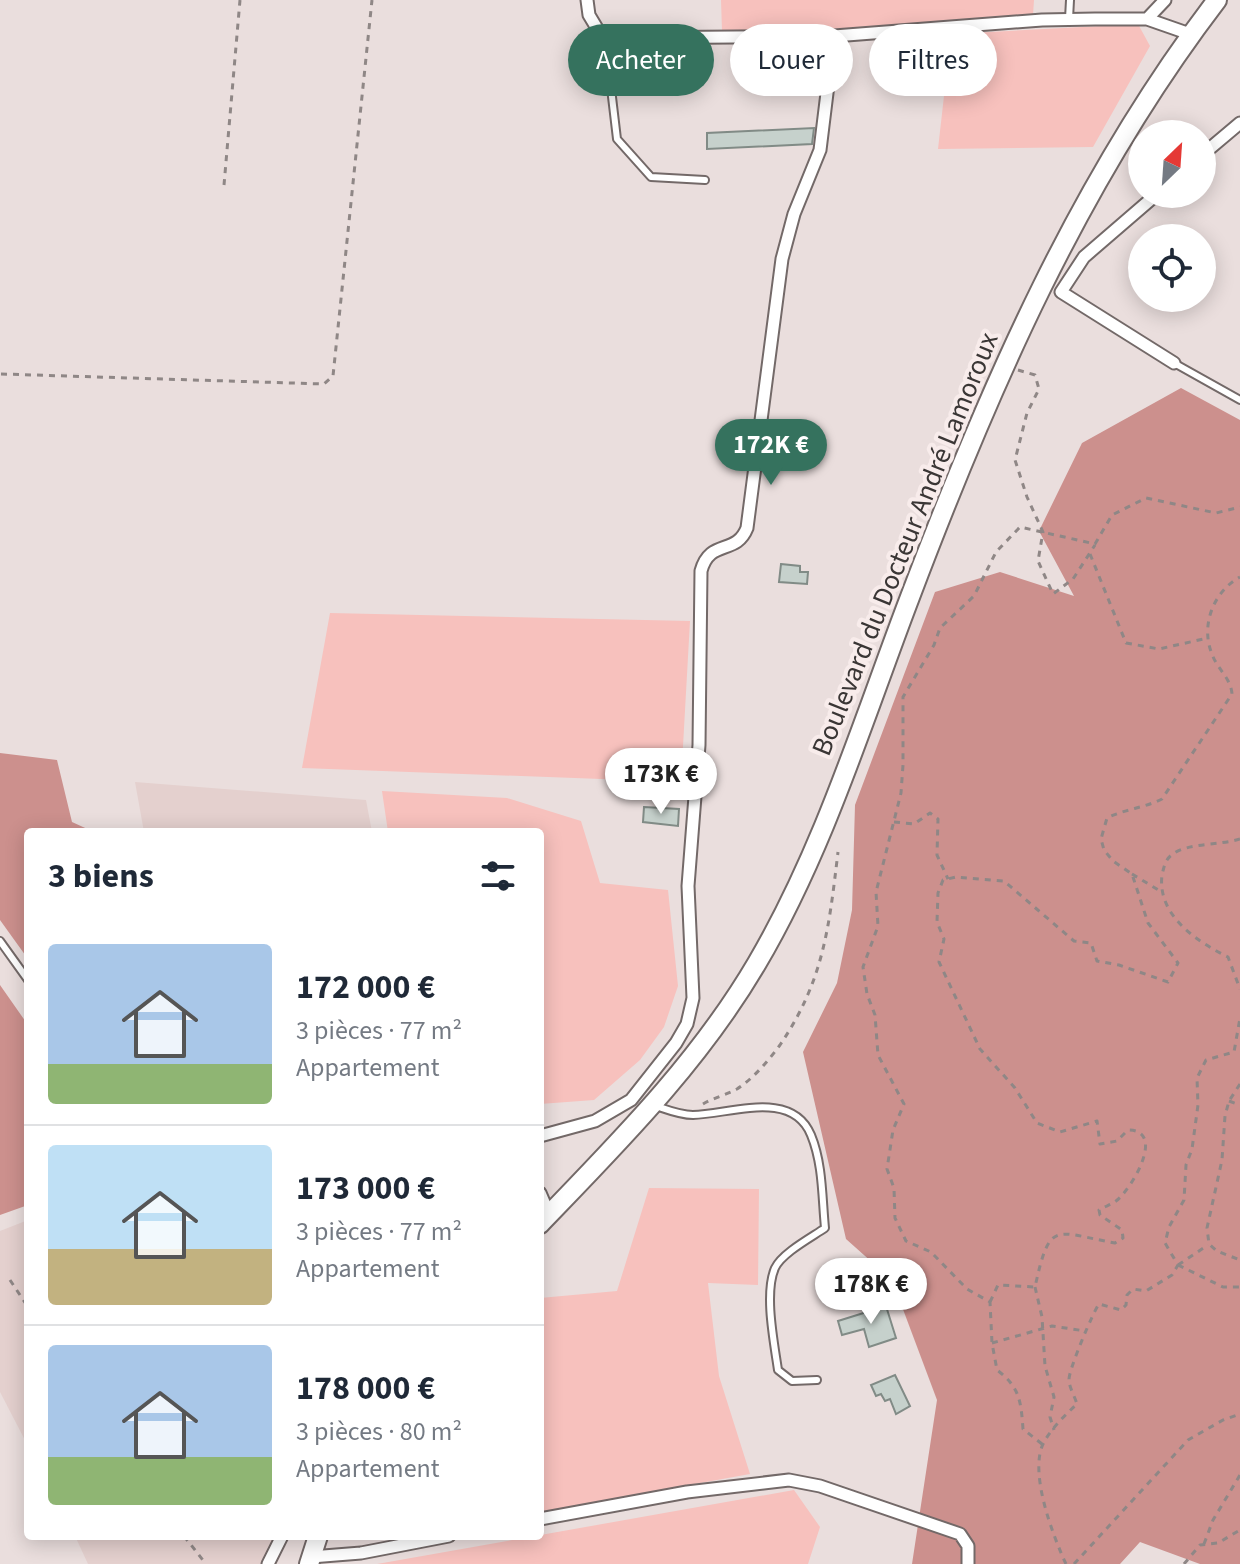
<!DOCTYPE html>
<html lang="fr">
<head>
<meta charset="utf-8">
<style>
  :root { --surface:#fff; --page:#f6f6f7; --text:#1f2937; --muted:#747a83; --line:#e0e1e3; --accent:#35725e }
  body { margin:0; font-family:"Source Sans 3",sans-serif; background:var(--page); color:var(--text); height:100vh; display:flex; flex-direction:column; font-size:30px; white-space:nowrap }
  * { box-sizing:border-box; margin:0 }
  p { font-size:26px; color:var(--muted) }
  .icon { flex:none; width:44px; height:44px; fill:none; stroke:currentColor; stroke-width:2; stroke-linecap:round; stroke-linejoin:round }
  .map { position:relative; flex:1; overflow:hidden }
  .side { position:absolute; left:24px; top:828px; width:520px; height:712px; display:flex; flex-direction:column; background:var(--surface); border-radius:8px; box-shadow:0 4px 20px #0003 }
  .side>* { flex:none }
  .hud { position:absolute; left:568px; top:24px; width:552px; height:72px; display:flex; gap:16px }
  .needle { width:52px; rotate:25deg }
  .controls { position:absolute; left:1128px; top:120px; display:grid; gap:16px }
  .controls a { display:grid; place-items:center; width:88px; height:88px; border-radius:50%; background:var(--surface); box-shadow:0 4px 20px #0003; font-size:40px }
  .price { position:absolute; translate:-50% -68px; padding:0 18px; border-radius:28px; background:#fff; color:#222; font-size:26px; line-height:52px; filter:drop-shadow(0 2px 4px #0008) }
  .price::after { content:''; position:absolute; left:50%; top:48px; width:24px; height:18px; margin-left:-12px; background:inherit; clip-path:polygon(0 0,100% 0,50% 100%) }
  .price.current { background:var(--accent); color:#fff }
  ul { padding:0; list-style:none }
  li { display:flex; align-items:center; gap:24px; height:200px; padding:0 24px }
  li+li { border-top:2px solid var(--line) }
  li span { display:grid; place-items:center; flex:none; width:224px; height:160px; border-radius:8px; color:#555 }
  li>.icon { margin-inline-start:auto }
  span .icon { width:96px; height:96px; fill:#fffc; stroke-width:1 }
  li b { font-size:34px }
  h2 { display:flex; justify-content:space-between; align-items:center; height:96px; padding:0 24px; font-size:34px }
  .tag { padding:0 28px; border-radius:36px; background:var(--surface); box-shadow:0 4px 20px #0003; font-size:28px; line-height:72px }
  .tag.current { background:var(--accent); color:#fff }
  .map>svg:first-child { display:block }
</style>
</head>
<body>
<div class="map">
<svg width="1240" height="1564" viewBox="0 0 1240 1564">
  <rect width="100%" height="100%" fill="#eadedd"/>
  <!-- built -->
  <path fill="#e4d0ce" d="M135,782L366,800L372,832H144Z
    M28,1220V1446L0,1392V1231Z
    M75,1536H273L271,1564H88Z"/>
  <!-- green -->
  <path fill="#f7c1bd" d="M721,0H1034L1033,15L819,30L722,31Z
    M1138,24L1150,46L1093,147L938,149L951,34Z
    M330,613L690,621L681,782L302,768Z
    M382,791L507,798L581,821L600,883L668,890L678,986L664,1027L640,1060L594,1100L540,1104V832H388Z
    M649,1188L759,1189L758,1285L708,1283L719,1376L750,1474L540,1512V1298L617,1291Z
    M794,1490L820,1527L808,1564H377Z"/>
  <!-- forest -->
  <path fill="#cc908d" d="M1181,388L1240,420V1564H1200L1140,1542L1120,1564H912L937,1400L892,1280L846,1239L803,1052L837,983L852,910L855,805L935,592L1000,572L1074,596L1039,531L1082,443Z
    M0,753L57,760L72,822L94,832H28V959L0,920Z
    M0,985L28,1025V1205L0,1215Z"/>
  <!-- building -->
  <path fill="#c6d1cc" stroke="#818b86" stroke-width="2" d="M814,128L812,144L707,149V133Z
    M781,564L800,566V572H808L807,584L779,582Z
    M644,807L679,809L678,826L643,822Z
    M886,1306L896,1338L869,1347L864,1329L842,1335L838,1321Z
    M895,1375L910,1406L896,1414L890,1399L885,1401L881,1394L876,1396L871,1385Z"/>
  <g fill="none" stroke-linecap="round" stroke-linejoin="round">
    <!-- lane casing -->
    <g stroke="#736968" stroke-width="10">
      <path id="lane" d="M1069,19L1070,0
        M601,35L610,80L617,139L651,177L705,180
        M1174,363L1240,400
        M0,941L28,980
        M656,1106C668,1110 680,1115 693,1115C731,1114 792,1089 811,1135C823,1164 822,1198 825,1228C812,1237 782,1253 775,1268C764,1293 774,1342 778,1370L792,1381L817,1380"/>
    </g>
    <!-- street casing -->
    <g stroke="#736968" stroke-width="15">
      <path id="street" d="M587,0L589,15L601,35L614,38L834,36
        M1147,19L1165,0
        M1202,155L1240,123
        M1157,194L1084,257L1061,292L1174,363
        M540,1136L595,1121L631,1100L676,1043L687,1024L693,998L688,886L699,745L701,571C710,538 736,556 747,528L782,259L794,214L820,150L834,36L1042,20L1095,19H1147L1190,34
        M540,1193L549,1214
        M540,1519L687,1492L789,1480L820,1486L960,1534L968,1546V1564
        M311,1557L361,1553L449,1536
        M268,1564L282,1536"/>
    </g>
    <!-- primary casing -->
    <g stroke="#736968" stroke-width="22">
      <path id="primary" d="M540,1224C619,1142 699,1062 757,963C824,849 863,720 910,597C989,388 1080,179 1217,0
        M309,1564L318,1536"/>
    </g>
    <!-- path -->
    <path stroke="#8f8786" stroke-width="3" stroke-dasharray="6 6" stroke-linecap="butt" d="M224,185L240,0
      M1018,370L1035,375L1039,389L1027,413L1015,460L1027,497L1043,532L1038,561L1053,594L1073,579L1095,545
      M1,374L324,384L333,376L372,0
      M1090,554L1126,643L1159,649L1208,638
      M894,822L914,824L930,813L938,819L937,855L948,879
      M1240,839C1222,845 1187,843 1173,854C1165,859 1164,867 1162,875C1157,915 1196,941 1228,957L1240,989
      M1132,874L1160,891
      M1240,1084L1229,1101L1225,1116L1222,1160L1207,1228L1209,1244L1217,1251L1240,1260
      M1229,1101L1240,1105
      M703,1104C713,1098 726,1095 737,1089C754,1078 768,1061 780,1045C824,980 829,927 838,852
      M1178,1265L1223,1287H1240
      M1178,1265L1208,1245
      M10,1280L28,1307
      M1035,1287L1042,1317L1045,1366L1054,1397L1050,1417L1054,1430
      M990,1302L998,1285L1035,1287C1050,1219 1054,1232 1115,1243L1123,1238L1122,1230L1100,1215L1099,1210C1105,1206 1111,1205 1116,1201C1131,1190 1167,1130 1128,1130L1117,1141L1100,1144L1097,1121L1060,1132L1037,1123L1015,1088L980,1049L939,962L944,939L937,922L938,893L943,880L956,877L1004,881L1074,941L1091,943L1097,961L1119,965L1168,982L1178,963L1148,923L1132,874L1113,861L1104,850L1101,839L1107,818C1125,809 1144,808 1162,799L1232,694C1231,678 1217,669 1212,654C1200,625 1214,591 1240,577
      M992,1343L1052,1326L1085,1331
      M1042,1444L1023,1429C1021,1402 1020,1387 997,1370L992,1343L990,1302L967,1289L931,1252L906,1241L895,1218L894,1188L887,1169L893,1130L904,1104L878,1055L875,1015L867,994L863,967L878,926L876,892L901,793L903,765V697L934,645L940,628L974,596L996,552L1020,527L1095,544L1112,515L1146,498L1216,513L1240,507
      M184,1536L206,1564
      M1204,1544L1213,1520L1240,1475
      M1066,1564C1053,1536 1028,1471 1044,1442C1052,1428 1065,1415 1077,1404C1075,1397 1069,1387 1069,1380C1068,1371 1094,1310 1099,1304L1121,1310L1126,1305L1127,1295L1133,1289L1146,1291L1172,1275L1178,1265L1165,1243L1169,1227L1184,1200L1186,1165L1192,1149L1198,1105L1197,1078L1206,1060L1234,1052L1240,1018
      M1074,1564L1188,1440L1223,1420L1240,1414
      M1184,1564L1200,1545L1218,1543L1240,1530"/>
    <!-- lane -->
    <use href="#lane" stroke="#fff" stroke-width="6"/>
    <!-- street -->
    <use href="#street" stroke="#fff" stroke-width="11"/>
    <!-- primary -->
    <use href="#primary" stroke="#fff" stroke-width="18"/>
  </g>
  <g text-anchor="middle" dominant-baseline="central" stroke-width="8" stroke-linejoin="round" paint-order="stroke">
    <!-- street labels -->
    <g font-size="28" fill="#3a3635" stroke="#f8eceb">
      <text transform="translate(905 544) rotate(-68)">Boulevard du Docteur André Lamoroux</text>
    </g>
  </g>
</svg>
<div class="controls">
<a><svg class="needle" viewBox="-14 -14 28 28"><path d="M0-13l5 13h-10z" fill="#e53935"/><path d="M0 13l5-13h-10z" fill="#747a83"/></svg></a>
<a><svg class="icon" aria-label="locate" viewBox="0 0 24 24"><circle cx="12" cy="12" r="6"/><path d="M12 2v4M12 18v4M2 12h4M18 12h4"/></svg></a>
</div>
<b class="price current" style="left:771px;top:487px">172K €</b>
<b class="price" style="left:661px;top:816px">173K €</b>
<b class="price" style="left:871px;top:1326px">178K €</b>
<div class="hud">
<a class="tag current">Acheter</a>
<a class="tag">Louer</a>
<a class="tag">Filtres</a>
</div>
<section class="side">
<h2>3 biens<svg class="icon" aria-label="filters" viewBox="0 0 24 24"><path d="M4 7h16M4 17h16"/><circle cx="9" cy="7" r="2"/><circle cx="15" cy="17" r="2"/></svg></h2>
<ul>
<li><span style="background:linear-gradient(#a9c7e8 75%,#8fb573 0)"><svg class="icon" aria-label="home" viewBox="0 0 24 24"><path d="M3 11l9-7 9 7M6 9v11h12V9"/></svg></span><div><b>172 000 €</b><p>3 pièces · 77 m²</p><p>Appartement</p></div></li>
<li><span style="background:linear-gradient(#bfe0f5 65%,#c2b280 0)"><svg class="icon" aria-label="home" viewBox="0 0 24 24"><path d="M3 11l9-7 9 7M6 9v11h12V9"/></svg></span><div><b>173 000 €</b><p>3 pièces · 77 m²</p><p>Appartement</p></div></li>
<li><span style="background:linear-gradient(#a9c7e8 70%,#8fb573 0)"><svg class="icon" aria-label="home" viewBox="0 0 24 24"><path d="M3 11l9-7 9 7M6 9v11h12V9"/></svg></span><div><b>178 000 €</b><p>3 pièces · 80 m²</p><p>Appartement</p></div></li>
</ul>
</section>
</div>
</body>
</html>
